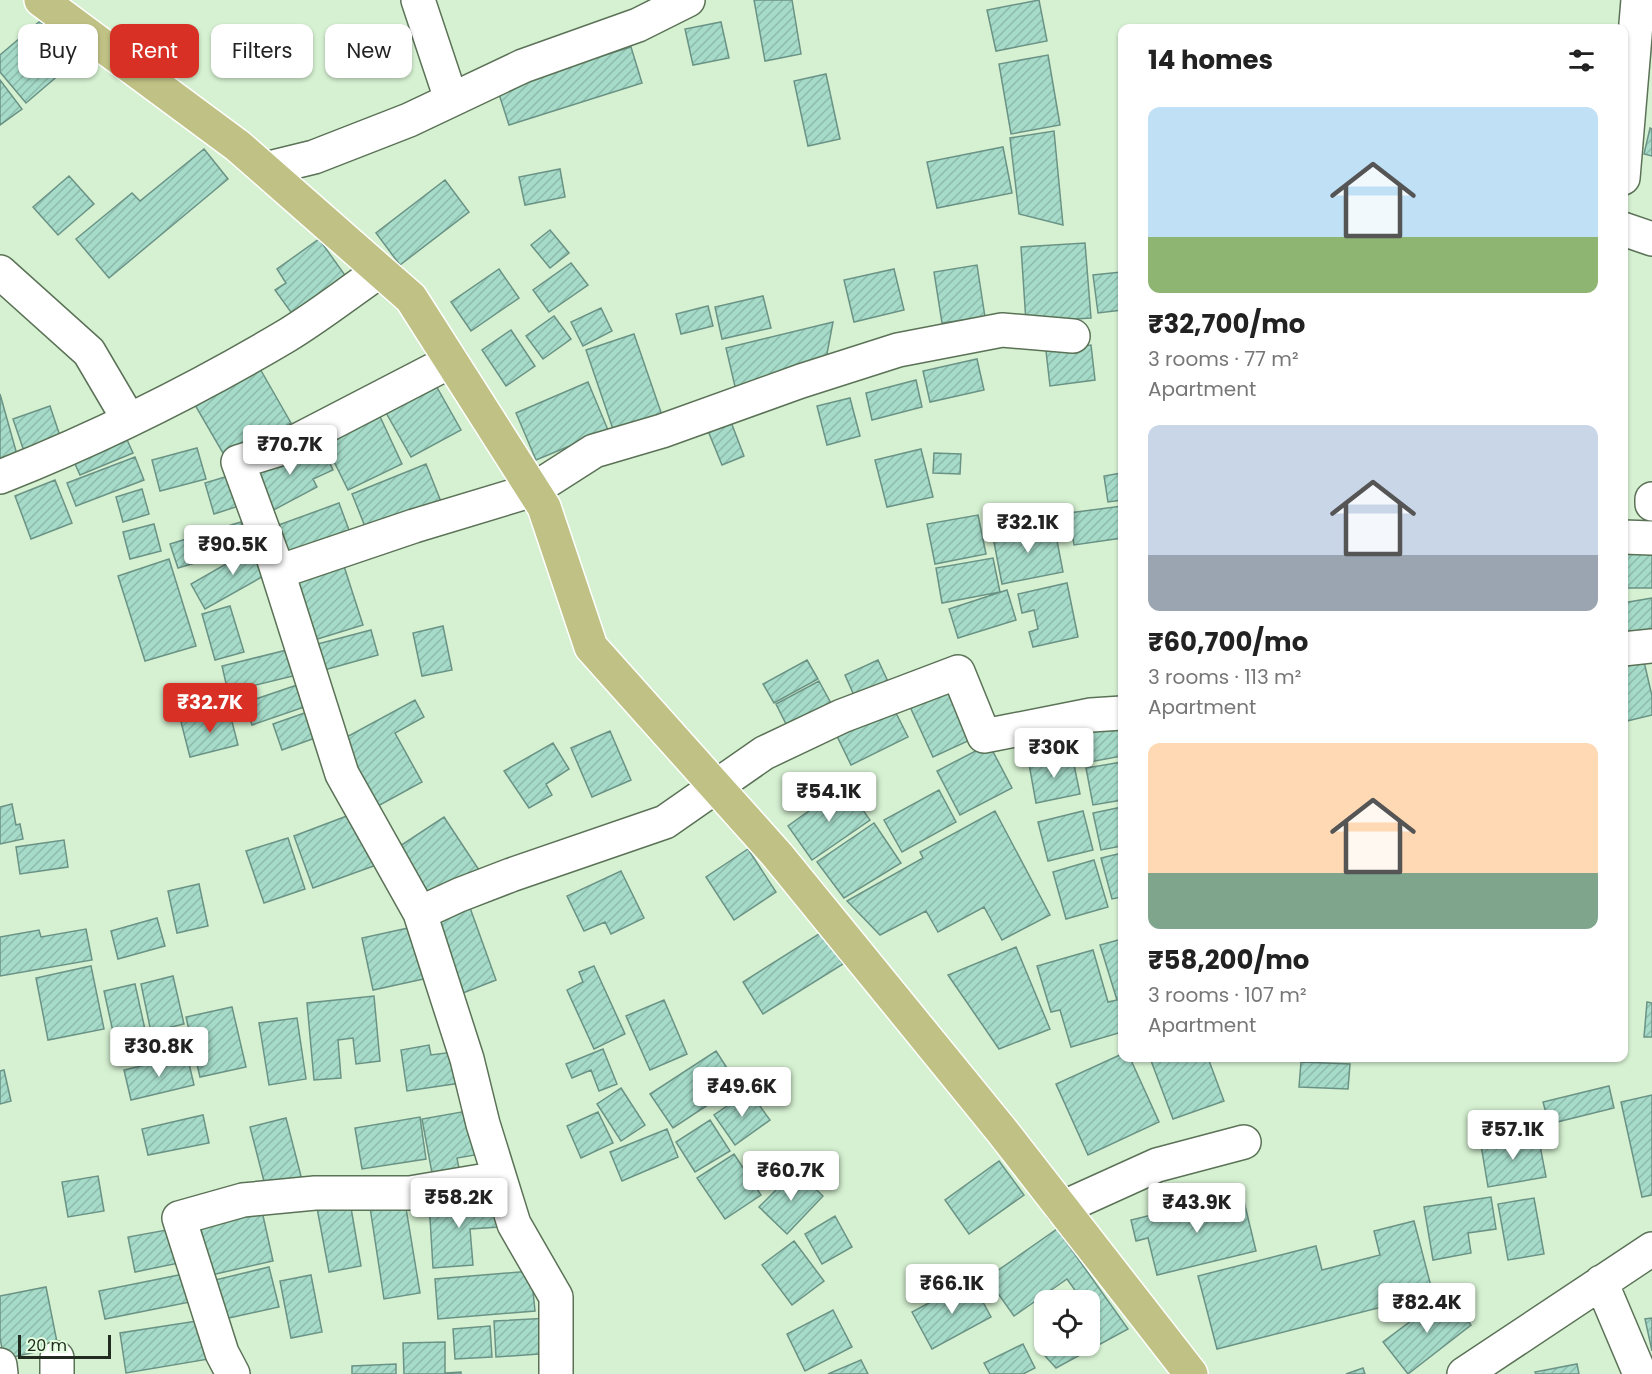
<!DOCTYPE html>
<html lang="en">
<head>
<meta charset="utf-8">
<style>
  :root { --surface:#fff; --page:#f6f6f6; --text:#222; --muted:#767676; --accent:#d93025 }
  body { margin:0; font-family:Poppins,sans-serif; background:var(--page); color:var(--text); height:100vh; display:flex; flex-direction:column; font-size:22px; white-space:nowrap }
  * { box-sizing:border-box; margin:0 }
  p { font-size:20px; color:var(--muted) }
  .icon { flex:none; width:33px; height:33px; fill:none; stroke:currentColor; stroke-width:2; stroke-linecap:round; stroke-linejoin:round }
  .map { position:relative; flex:1; overflow:hidden }
  .side { position:absolute; left:1118px; top:24px; width:510px; height:1038px; display:flex; flex-direction:column; background:var(--surface); border-radius:12px; box-shadow:0 2px 4px #0004 }
  .side>* { flex:none }
  .banner { position:absolute; left:18px; top:24px; width:570px; height:54px; display:flex; gap:12px }
  .controls { position:absolute; left:1034px; top:1290px; display:grid; gap:12px }
  .controls a { display:grid; place-items:center; width:66px; height:66px; border-radius:12px; background:var(--surface); box-shadow:0 2px 4px #0004; font-size:30px }
  .scale { position:absolute; left:18px; bottom:15px; width:93px; box-sizing:border-box; padding-left:6px; border:3px solid #212b20; border-top:0; font-size:16px; line-height:21px; white-space:nowrap; color:#212b20; -webkit-text-stroke:4px #e3fedf; paint-order:stroke }
  .price { position:absolute; translate:-50% -51px; padding:0 14px; border-radius:6px; background:#fff; color:#222; font-size:20px; line-height:39px; filter:drop-shadow(0 2px 3px #0008) }
  .price::after { content:''; position:absolute; left:50%; top:36px; width:18px; height:14px; margin-left:-9px; background:inherit; clip-path:polygon(0 0,100% 0,50% 100%) }
  .price.selected { background:var(--accent); color:#fff }
  ul { padding:0; list-style:none }
  li { display:grid; align-content:center; gap:12px; height:318px; padding:0 30px }
  li span { display:grid; place-items:center; height:186px; border-radius:12px; color:#555 }
  li>.icon { margin-inline-start:auto }
  span .icon { width:108px; height:108px; fill:#fffc; stroke-width:1 }
  li b { font-size:26px }
  h2 { display:flex; justify-content:space-between; align-items:center; height:72px; padding:0 30px; font-size:26px }
  .tag { padding:0 21px; border-radius:12px; background:var(--surface); box-shadow:0 2px 4px #0004; font-size:21px; line-height:54px }
  .tag.selected { background:var(--accent); color:#fff }
  .map>svg:first-child { display:block }
</style>
</head>
<body>
<div class="map">
<svg width="1652" height="1374" viewBox="0 0 1652 1374">
  <defs>
    <pattern id="building-hatch" width="6" height="6" patternUnits="userSpaceOnUse" patternTransform="scale(1.5)"><rect width="6" height="6" fill="#a5dbc8"/><path d="M-1 1l2-2M0 6l6-6M5 7l2-2" fill="none" stroke="#8ebcac"/></pattern>
  </defs>
  <rect width="100%" height="100%" fill="#d6f1d2"/>
  <!-- building -->
  <path fill="url(#building-hatch)" stroke="#6b9385" stroke-width="1.5" d="M754,0H792L801,54L765,61Z
    M1039,0L1047,41L996,51L987,10Z
    M40,21L74,62L26,103L0,72V55Z
    M721,22L729,58L693,65L685,29Z
    M631,47L642,83L509,125L497,88Z
    M1048,55L1060,125L1011,134L999,64Z
    M826,74L840,139L808,146L794,81Z
    M0,80L22,109L0,125Z
    M1650,128L1652,129V156L1644,154Z
    M1054,131L1063,225L1019,214L1010,138Z
    M1003,147L1012,193L937,208L927,162Z
    M204,149L228,179L109,278L76,239L132,193L140,201Z
    M560,169L565,197L525,205L519,177Z
    M69,176L94,204L58,235L33,207Z
    M445,180L469,212L400,265L376,233Z
    M550,230L569,253L550,268L531,245Z
    M319,239L352,285L298,322L275,290L286,283L277,269Z
    M1085,243L1091,318L1026,322L1021,247Z
    M571,263L588,285L549,312L533,290Z
    M977,265L985,317L942,323L934,272Z
    M499,269L519,298L471,331L451,302Z
    M894,269L904,310L854,322L844,280Z
    M1121,272L1122,310L1098,313L1093,275Z
    M763,296L771,328L722,339L715,307Z
    M708,306L713,326L681,334L676,314Z
    M601,308L612,331L583,346L571,322Z
    M554,316L571,339L543,359L526,336Z
    M833,322L826,359L737,395L726,348Z
    M511,330L535,366L506,386L482,350Z
    M634,334L663,418L615,435L586,350Z
    M1091,345L1095,380L1050,386L1046,351Z
    M977,359L984,390L930,402L923,371Z
    M259,367L291,423L227,460L195,405Z
    M430,375L461,430L411,457L380,402Z
    M916,380L922,407L872,420L866,393Z
    M588,382L608,430L536,460L516,413Z
    M0,394L21,469L0,475Z
    M850,398L860,436L827,445L817,406Z
    M50,406L64,448L27,460L13,419Z
    M376,408L402,464L348,490L321,435Z
    M731,422L744,456L722,465L708,431Z
    M124,433L133,453L80,475L71,455Z
    M319,440L333,470L313,479L317,487L266,514L247,473Z
    M197,448L206,479L160,491L152,460Z
    M921,449L933,497L887,507L875,460Z
    M934,453L961,454L960,474L933,473Z
    M135,457L144,480L76,506L67,483Z
    M426,464L442,504L368,534L352,494Z
    M1122,473V500L1108,502L1104,476Z
    M235,474L245,504L214,514L205,483Z
    M55,480L72,523L31,539L15,496Z
    M142,489L149,514L123,522L116,497Z
    M339,503L349,530L286,553L276,526Z
    M1122,506V538L1074,545L1069,513Z
    M978,515L986,554L935,564L927,524Z
    M241,522L248,547L178,568L170,544Z
    M154,524L161,551L130,559L123,532Z
    M1054,525L1063,572L1002,584L993,537Z
    M261,544L276,569L205,609L191,584Z
    M1623,549H1652V588H1623Z
    M993,558L1000,592L942,603L936,568Z
    M169,559L196,646L145,661L118,576Z
    M343,563L363,625L311,641L291,580Z
    M1067,583L1078,637L1033,647L1029,632L1038,629L1034,610L1022,613L1018,594Z
    M1007,590L1016,620L958,638L949,609Z
    M1652,598V640L1623,645V603Z
    M230,606L244,652L215,660L202,614Z
    M443,626L452,670L422,676L413,633Z
    M371,630L378,655L317,672L310,646Z
    M291,649L297,675L228,692L222,666Z
    M1642,653L1652,696V715L1623,722V658Z
    M807,660L818,679L774,703L763,684Z
    M878,660L890,686L857,702L845,675Z
    M953,676L981,735L933,757L906,698Z
    M819,681L833,707L789,730L776,704Z
    M303,683L310,705L252,725L244,703Z
    M415,700L424,717L395,733L422,782L378,806L341,740Z
    M892,705L908,737L851,765L835,732Z
    M316,709L326,734L282,750L273,724Z
    M229,710L238,745L190,757L181,722Z
    M1122,727V756L1079,764L1077,734Z
    M610,731L631,780L592,797L571,748Z
    M553,743L569,769L546,784L552,795L529,808L504,771Z
    M989,744L1012,788L960,815L937,771Z
    M1072,755L1080,794L1036,803L1029,764Z
    M1122,762V800L1093,805L1086,768Z
    M845,785L870,820L812,860L788,826Z
    M939,790L956,822L902,852L884,820Z
    M12,804L16,825L20,824L23,839L0,844V807Z
    M1122,807V846L1101,850L1093,813Z
    M360,811L379,864L313,888L294,836Z
    M995,811L1050,915L1002,940L984,907L938,932L926,911L880,935L847,901L923,858L920,852Z
    M1083,811L1093,850L1048,861L1038,822Z
    M444,817L485,879L429,894L400,846Z
    M874,823L901,863L844,898L817,862Z
    M288,838L305,889L264,903L246,851Z
    M64,840L68,867L20,874L16,847Z
    M748,849L776,892L734,920L706,877Z
    M1122,853V897L1112,899L1101,858Z
    M1094,860L1108,907L1066,919L1053,872Z
    M621,871L644,918L611,934L605,922L584,931L567,896Z
    M199,884L208,926L177,933L168,891Z
    M469,905L496,980L463,993L436,917Z
    M157,918L165,946L118,959L111,931Z
    M422,925L433,977L373,990L362,938Z
    M86,929L92,960L0,976V937L39,930L41,937Z
    M822,932L843,964L763,1014L743,982Z
    M1122,939V1032L1071,1047L1060,1010L1051,1012L1037,966L1093,950L1108,1002L1117,1000L1100,945Z
    M1016,947L1050,1029L999,1049L948,975Z
    M91,966L104,1029L48,1040L36,978Z
    M594,966L625,1034L594,1049L567,990L583,982L579,972Z
    M173,976L184,1024L151,1032L141,984Z
    M135,984L146,1034L115,1041L104,991Z
    M374,996L380,1061L356,1064L353,1038L338,1040L341,1078L314,1080L307,1003Z
    M664,1000L687,1054L650,1070L626,1016Z
    M1647,1002L1652,1003V1037H1644Z
    M232,1007L246,1067L200,1077L186,1017Z
    M297,1018L306,1079L269,1085L259,1023Z
    M429,1045L431,1055L461,1051L467,1082L407,1091L401,1050Z
    M603,1049L617,1084L599,1091L591,1070L572,1078L566,1064Z
    M716,1051L738,1085L673,1128L650,1094Z
    M1122,1054V1058H1130L1159,1122L1088,1155L1056,1084Z
    M187,1055L194,1085L131,1100L124,1070Z
    M1150,1058H1208L1224,1101L1173,1119Z
    M1301,1062L1350,1064L1348,1089L1299,1087Z
    M4,1070L11,1101L0,1104V1071Z
    M1609,1086L1614,1108L1549,1124L1543,1102Z
    M621,1088L645,1125L621,1141L597,1104Z
    M749,1091L770,1120L735,1145L714,1115Z
    M1652,1095V1195L1642,1197L1621,1102Z
    M467,1111L475,1155L457,1158L461,1179L434,1184L422,1119Z
    M598,1112L613,1143L581,1158L567,1126Z
    M203,1115L209,1143L148,1155L142,1129Z
    M420,1117L426,1159L362,1169L355,1128Z
    M286,1118L303,1184L267,1193L250,1127Z
    M710,1120L730,1151L695,1172L676,1142Z
    M667,1129L678,1157L622,1181L610,1152Z
    M1538,1135L1546,1177L1488,1187L1481,1145Z
    M734,1154L761,1195L725,1219L697,1178Z
    M999,1161L1024,1195L969,1234L945,1200Z
    M796,1170L823,1196L787,1234L759,1207Z
    M98,1176L104,1211L68,1217L62,1182Z
    M1242,1193L1256,1251L1157,1275L1148,1238L1136,1241L1131,1220Z
    M404,1196L420,1293L384,1299L369,1201Z
    M1491,1197L1496,1229L1468,1233L1471,1253L1433,1260L1424,1207Z
    M1534,1198L1544,1254L1508,1260L1498,1204Z
    M499,1199L500,1227L470,1229L473,1265L433,1268L429,1202Z
    M350,1202L361,1266L329,1272L317,1208Z
    M262,1211L273,1261L211,1275L200,1225Z
    M835,1216L852,1247L822,1264L805,1234Z
    M1414,1221L1433,1294L1217,1349L1198,1276L1316,1246L1322,1270L1380,1255L1374,1231Z
    M172,1229L179,1263L135,1272L128,1237Z
    M1057,1229L1128,1329L1056,1368L1036,1346L1044,1341V1346H1089V1300H1082L1067,1279L1014,1316L987,1278Z
    M794,1241L824,1281L792,1305L762,1265Z
    M269,1267L279,1307L224,1319L215,1280Z
    M531,1271L535,1311L438,1319L435,1279Z
    M189,1273L195,1301L105,1319L99,1291Z
    M311,1275L322,1332L291,1338L280,1281Z
    M971,1280L991,1317L932,1349L912,1312Z
    M46,1287L58,1347L4,1359L0,1338V1296Z
    M1447,1294L1471,1325L1408,1374L1383,1342Z
    M833,1310L852,1347L805,1371L787,1334Z
    M550,1318L552,1353L496,1357L494,1321Z
    M1652,1318V1351L1645,1319Z
    M203,1320L209,1359L126,1373L120,1333Z
    M490,1326L492,1357L455,1359L453,1329Z
    M445,1342V1373L461,1372V1374H404L403,1343Z
    M1023,1344L1035,1368L1023,1374H990L984,1363Z
    M861,1360L868,1374H828Z
    M396,1364V1374H352V1366Z
    M1577,1364L1579,1374H1536L1535,1372Z
    M1363,1368L1365,1374H1346Z"/>
  <g fill="none" stroke-linecap="round" stroke-linejoin="round">
    <!-- minor casing -->
    <g stroke="#5b7257" stroke-width="36">
      <path id="minor" d="M418,0L451,99
        M265,169L314,157L409,120L523,66L638,25L688,0
        M1623,178L1638,0
        M1623,229L1652,239
        M0,272L89,352L129,420
        M451,361L283,448L238,462L274,560L342,774L420,913L467,1059L483,1124L514,1224L556,1297V1374
        M0,477C98,438 195,390 286,336C319,316 349,292 380,271
        M1652,499V504
        M1623,537L1652,538
        M278,572L414,526L533,490L594,451L662,431L801,381L898,350L1002,330L1073,336
        M1623,649L1652,646
        M420,913L459,895L511,875L665,822L764,753L842,716L958,672L984,736L1091,715L1122,713
        M1062,1208L1157,1165L1244,1142
        M1601,1282L1640,1374
        M57,1358V1374
        M0,1365L1,1374
        M233,1374L222,1353L179,1218L243,1200L315,1193H410L499,1178
        M1464,1374L1652,1249"/>
    </g>
    <!-- major casing -->
    <g stroke="#fff" stroke-width="36">
      <path id="major" d="M41,0L238,146L411,298L544,507L591,647L778,856L1002,1131L1191,1374"/>
    </g>
    <!-- minor -->
    <use href="#minor" stroke="#fff" stroke-width="33"/>
    <!-- major -->
    <use href="#major" stroke="#c0c285" stroke-width="33"/>
  </g>
</svg>
<div class="controls">
<a><svg class="icon" aria-label="locate" viewBox="0 0 24 24"><circle cx="12" cy="12" r="6"/><path d="M12 2v4M12 18v4M2 12h4M18 12h4"/></svg></a>
</div>
<div class="scale">20 m</div>
<b class="price" style="left:290px;top:476px">₹70.7K</b>
<b class="price" style="left:1028px;top:554px">₹32.1K</b>
<b class="price" style="left:233px;top:576px">₹90.5K</b>
<b class="price selected" style="left:210px;top:734px">₹32.7K</b>
<b class="price" style="left:1054px;top:779px">₹30K</b>
<b class="price" style="left:829px;top:823px">₹54.1K</b>
<b class="price" style="left:159px;top:1078px">₹30.8K</b>
<b class="price" style="left:742px;top:1118px">₹49.6K</b>
<b class="price" style="left:1513px;top:1161px">₹57.1K</b>
<b class="price" style="left:791px;top:1202px">₹60.7K</b>
<b class="price" style="left:459px;top:1229px">₹58.2K</b>
<b class="price" style="left:1197px;top:1234px">₹43.9K</b>
<b class="price" style="left:952px;top:1315px">₹66.1K</b>
<b class="price" style="left:1427px;top:1334px">₹82.4K</b>
<div class="banner">
<a class="tag">Buy</a>
<a class="tag selected">Rent</a>
<a class="tag">Filters</a>
<a class="tag">New</a>
</div>
<section class="side">
<h2>14 homes<svg class="icon" aria-label="filters" viewBox="0 0 24 24"><path d="M4 7h16M4 17h16"/><circle cx="9" cy="7" r="2"/><circle cx="15" cy="17" r="2"/></svg></h2>
<ul>
<li><span style="background:linear-gradient(#bfe0f5 70%,#8fb573 0)"><svg class="icon" aria-label="home" viewBox="0 0 24 24"><path d="M3 11l9-7 9 7M6 9v11h12V9"/></svg></span><div><b>₹32,700/mo</b><p>3 rooms · 77 m²</p><p>Apartment</p></div></li>
<li><span style="background:linear-gradient(#c9d6e8 70%,#9aa5b1 0)"><svg class="icon" aria-label="home" viewBox="0 0 24 24"><path d="M3 11l9-7 9 7M6 9v11h12V9"/></svg></span><div><b>₹60,700/mo</b><p>3 rooms · 113 m²</p><p>Apartment</p></div></li>
<li><span style="background:linear-gradient(#ffd9b3 70%,#7fa58c 0)"><svg class="icon" aria-label="home" viewBox="0 0 24 24"><path d="M3 11l9-7 9 7M6 9v11h12V9"/></svg></span><div><b>₹58,200/mo</b><p>3 rooms · 107 m²</p><p>Apartment</p></div></li>
</ul>
</section>
</div>
</body>
</html>
